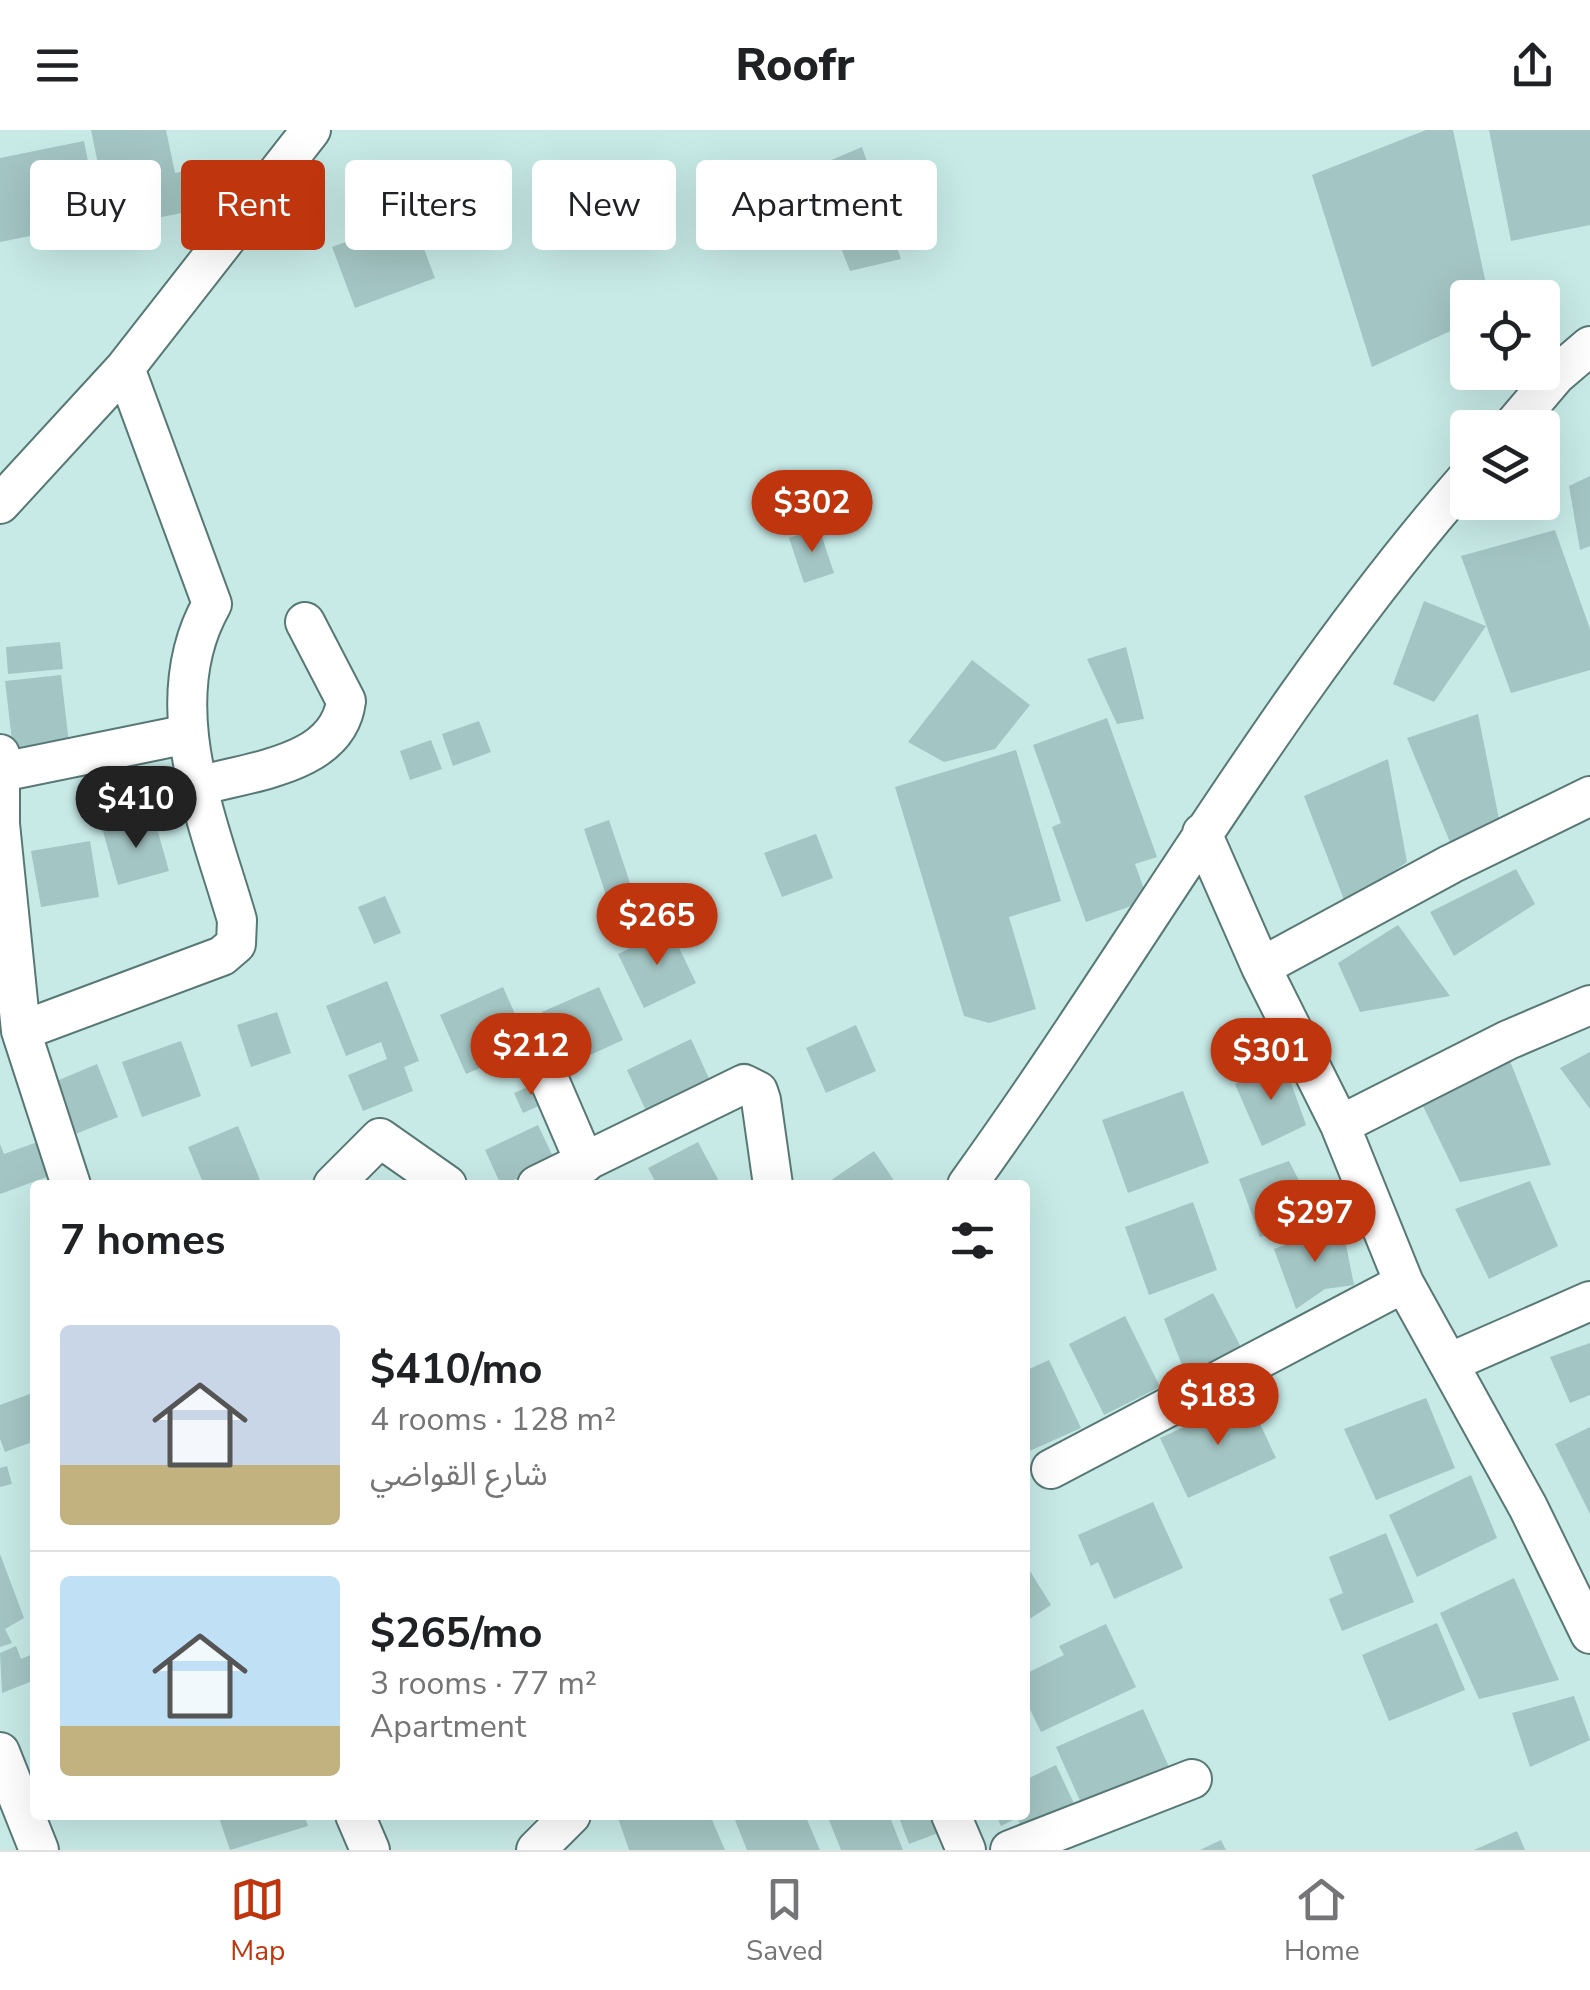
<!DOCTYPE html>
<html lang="en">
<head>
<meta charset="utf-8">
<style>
  :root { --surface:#fff; --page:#f6f6f6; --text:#202124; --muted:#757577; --line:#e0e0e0; --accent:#bf350e }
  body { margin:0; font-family:"Nunito Sans","Noto Sans Arabic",sans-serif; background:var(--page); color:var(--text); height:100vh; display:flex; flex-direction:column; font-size:38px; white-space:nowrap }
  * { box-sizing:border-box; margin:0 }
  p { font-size:32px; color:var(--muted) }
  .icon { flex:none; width:55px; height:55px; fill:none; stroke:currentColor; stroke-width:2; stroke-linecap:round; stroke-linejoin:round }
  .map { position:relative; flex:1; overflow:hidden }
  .panel { position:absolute; left:30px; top:1050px; width:1000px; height:640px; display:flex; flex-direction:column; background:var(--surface); border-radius:10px; box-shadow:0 10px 40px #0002 }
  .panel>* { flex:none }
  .hud { position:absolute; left:30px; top:30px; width:1000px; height:90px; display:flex; gap:20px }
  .tools { position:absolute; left:1450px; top:150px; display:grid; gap:20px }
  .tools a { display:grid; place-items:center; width:110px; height:110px; border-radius:10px; background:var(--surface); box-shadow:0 10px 40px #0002; font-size:50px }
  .price { position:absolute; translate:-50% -85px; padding:0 22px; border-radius:35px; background:var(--accent); color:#fff; font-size:32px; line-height:65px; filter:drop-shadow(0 2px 5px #0008) }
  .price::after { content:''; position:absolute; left:50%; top:60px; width:30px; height:22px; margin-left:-15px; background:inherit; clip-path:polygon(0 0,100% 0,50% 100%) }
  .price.on { background:#222; color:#fff }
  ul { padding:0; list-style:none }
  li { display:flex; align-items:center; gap:30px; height:250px; padding:0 30px }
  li+li { border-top:2px solid var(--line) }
  li span { display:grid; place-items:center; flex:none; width:280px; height:200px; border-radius:10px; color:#555 }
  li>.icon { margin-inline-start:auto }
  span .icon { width:120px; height:120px; fill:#fffc; stroke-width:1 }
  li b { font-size:42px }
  h2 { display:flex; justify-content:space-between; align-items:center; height:120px; padding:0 30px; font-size:42px }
  .pill { padding:0 35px; border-radius:10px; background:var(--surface); box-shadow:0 10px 40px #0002; font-size:35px; line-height:90px }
  .pill.on { background:var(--accent); color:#fff }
  header { display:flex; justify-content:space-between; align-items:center; height:130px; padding:0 30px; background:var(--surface); font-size:45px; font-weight:800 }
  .dock { display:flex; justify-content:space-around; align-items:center; height:140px; border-top:2px solid var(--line); background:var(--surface); font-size:28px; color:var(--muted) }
  .dock a { display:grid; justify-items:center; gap:5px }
  .dock .on { color:var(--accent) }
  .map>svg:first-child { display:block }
</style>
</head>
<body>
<header><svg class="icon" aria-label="menu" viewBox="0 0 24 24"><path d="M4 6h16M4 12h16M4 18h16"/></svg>Roofr<svg class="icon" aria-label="share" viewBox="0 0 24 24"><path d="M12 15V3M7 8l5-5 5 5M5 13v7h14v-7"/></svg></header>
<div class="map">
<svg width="1590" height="1720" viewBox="0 0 1590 1720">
  <rect width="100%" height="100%" fill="#c7eae7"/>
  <!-- building -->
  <path fill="#a3c5c3" d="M91,0H166L175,43L199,38L207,78L111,97Z
    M1426,0H1453L1489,168H1468V193L1372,237L1312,45Z
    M1489,0H1590V95L1511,111Z
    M84,11L100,92L0,112V28Z
    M862,17L901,129L850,141L810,39Z
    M412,87L435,148L355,178L332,117Z
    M1590,346V416L1580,420L1569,356Z
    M819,398L834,443L804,453L789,408Z
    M1555,400L1590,499V540L1511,563L1461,426Z
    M1424,471L1486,496L1434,572L1393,554Z
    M60,512L63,539L8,544L6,517Z
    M1126,517L1144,589L1117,594L1087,529Z
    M972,530L1030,575L995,619L944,632L908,612Z
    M61,545L69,613L13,619L5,551Z
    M1478,584L1499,689L1450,712L1407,608Z
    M1107,588L1157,727L1135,734L1148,770L1086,792L1052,697L1061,693L1033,615Z
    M479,591L491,622L453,636L442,604Z
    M431,610L442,639L410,650L400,621Z
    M1016,620L1061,771L1009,787L1036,879L989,893L964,886L895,657Z
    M1388,629L1407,732L1346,775L1304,666Z
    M154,688L169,741L118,755L103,701Z
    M609,690L647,804L622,813L584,699Z
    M816,704L833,748L782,767L764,723Z
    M90,711L99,767L41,777L31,721Z
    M1516,739L1535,774L1454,826L1430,782Z
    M385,766L401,803L374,814L358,777Z
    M1398,795L1450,866L1360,882L1338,833Z
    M670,799L696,853L644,878L618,824Z
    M387,851L419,931L404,937L413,961L363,981L348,945L387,929L381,912L346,926L326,876Z
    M503,857L529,916L466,944L440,885Z
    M599,857L623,910L566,936L542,882Z
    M277,882L291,923L251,937L237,895Z
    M856,895L876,941L826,963L806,918Z
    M691,909L712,955L648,985L627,940Z
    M181,911L201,966L142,987L122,932Z
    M1590,922V979L1560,938Z
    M1283,930L1306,995L1262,1016L1235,954Z
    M1510,931L1551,1035L1460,1052L1421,972Z
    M97,934L118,987L73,1005L52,953Z
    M539,952L548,972L523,983L514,963Z
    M1183,961L1209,1033L1128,1063L1102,990Z
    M538,995L556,1033L501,1055L485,1020Z
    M238,996L262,1055H204L188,1017Z
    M43,1010L55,1044L0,1064V1014L4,1024Z
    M698,1012L721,1055H657L648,1038Z
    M874,1021L897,1055H824Z
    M1289,1031L1317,1086L1260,1107L1239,1049Z
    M1530,1051L1558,1116L1489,1149L1455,1079Z
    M1193,1072L1217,1140L1149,1165L1125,1097Z
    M1342,1095L1354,1155L1325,1159L1296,1179L1274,1119Z
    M1213,1163L1245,1225L1189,1253L1164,1189Z
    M1125,1186L1160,1257L1104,1285L1069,1214Z
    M1590,1213V1265L1570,1273L1550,1227Z
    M1049,1230L1081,1298L1025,1323V1241Z
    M35,1262V1311L5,1322L0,1309V1275Z
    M1248,1268L1276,1328L1188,1368L1160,1308Z
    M1426,1268L1455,1338L1376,1370L1344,1299Z
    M1590,1297V1384L1555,1314Z
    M7,1336L12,1354L0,1357V1338Z
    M1471,1345L1497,1408L1417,1447L1389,1385Z
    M1153,1372L1183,1438L1114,1469L1098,1432L1091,1436L1078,1405Z
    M1386,1403L1414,1472L1342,1501L1329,1469L1343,1463L1329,1427Z
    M0,1424L24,1488L5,1499L12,1513L0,1517Z
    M1025,1433L1051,1475L1025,1492Z
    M1514,1448L1559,1550L1479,1569L1440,1483Z
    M1437,1493L1465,1560L1389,1591L1362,1525Z
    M1106,1494L1136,1557L1041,1602L1025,1569V1544L1064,1525L1059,1516Z
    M16,1516L21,1529L35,1523V1550L2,1563L0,1523Z
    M1574,1566L1590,1610L1530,1637L1512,1583Z
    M1143,1579L1169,1637L1082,1675L1056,1617Z
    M1056,1635L1079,1684L1027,1709L1017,1688L1001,1696L996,1685H1025V1650Z
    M218,1685H304L308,1696L230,1720Z
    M617,1685H710L725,1720H629Z
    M733,1685H805L820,1720H747Z
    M827,1685H889L903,1720H841Z
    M898,1685H940L946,1700L909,1714Z
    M1517,1701L1525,1720H1474Z
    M1221,1710L1226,1720H1200Z"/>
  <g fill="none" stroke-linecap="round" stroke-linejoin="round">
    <!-- minor casing -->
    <g stroke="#587876" stroke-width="42">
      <path id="minor" d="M1511,298L1556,245L1590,216
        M0,374L125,238L311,0
        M0,624V694L21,901L71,1055
        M2,642L188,604
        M199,656C251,641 338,635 346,571L305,492
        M1202,703L1261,837L1340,995L1404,1153L1528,1377L1590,1504
        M1261,837L1451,734L1590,666
        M21,901L222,826L236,814L237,790C208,690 156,572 212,474L125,238
        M538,924L585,1033
        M1340,995L1508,910L1590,875
        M333,1055L380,1008L447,1055
        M537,1055L744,954L758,961L761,970L773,1055
        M967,1055C1136,821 1277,565 1468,347
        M1451,1232L1590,1171
        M1051,1339L1404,1153
        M0,1622L39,1720
        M355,1685L370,1720
        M951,1685L966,1720
        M536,1720L571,1685
        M1010,1720L1192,1649"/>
    </g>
    <!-- minor -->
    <use href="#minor" stroke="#fff" stroke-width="38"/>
  </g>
</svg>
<div class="tools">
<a><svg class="icon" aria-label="locate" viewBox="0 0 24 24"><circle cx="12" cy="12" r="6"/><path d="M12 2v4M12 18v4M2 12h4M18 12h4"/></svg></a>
<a><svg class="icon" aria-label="layers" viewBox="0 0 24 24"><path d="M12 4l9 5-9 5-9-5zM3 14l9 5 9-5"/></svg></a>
</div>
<b class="price" style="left:812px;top:425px">$302</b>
<b class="price on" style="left:136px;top:721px">$410</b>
<b class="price" style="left:657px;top:838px">$265</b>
<b class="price" style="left:531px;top:968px">$212</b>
<b class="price" style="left:1271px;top:973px">$301</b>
<b class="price" style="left:1315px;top:1135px">$297</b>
<b class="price" style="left:1218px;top:1318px">$183</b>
<div class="hud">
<a class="pill">Buy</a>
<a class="pill on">Rent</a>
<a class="pill">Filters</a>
<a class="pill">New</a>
<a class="pill">Apartment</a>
</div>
<section class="panel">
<h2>7 homes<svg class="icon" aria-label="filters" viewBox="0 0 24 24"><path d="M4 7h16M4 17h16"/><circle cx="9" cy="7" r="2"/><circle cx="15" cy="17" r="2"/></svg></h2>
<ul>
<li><span style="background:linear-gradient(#c9d6e8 70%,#c2b280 0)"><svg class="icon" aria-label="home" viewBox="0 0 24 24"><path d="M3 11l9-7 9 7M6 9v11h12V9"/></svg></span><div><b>$410/mo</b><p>4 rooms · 128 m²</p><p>شارع القواضي</p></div></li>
<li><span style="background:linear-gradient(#bfe0f5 75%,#c2b280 0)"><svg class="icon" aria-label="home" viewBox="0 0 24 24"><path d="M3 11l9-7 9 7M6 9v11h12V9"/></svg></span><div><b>$265/mo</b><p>3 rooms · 77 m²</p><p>Apartment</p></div></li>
</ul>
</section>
</div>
<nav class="dock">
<a class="on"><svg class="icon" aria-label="map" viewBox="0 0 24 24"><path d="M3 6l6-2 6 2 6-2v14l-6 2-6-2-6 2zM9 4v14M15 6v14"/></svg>Map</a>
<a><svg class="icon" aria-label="saved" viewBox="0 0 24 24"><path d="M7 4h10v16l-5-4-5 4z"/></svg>Saved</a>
<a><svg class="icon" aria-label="home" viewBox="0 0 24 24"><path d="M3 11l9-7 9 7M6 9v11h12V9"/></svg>Home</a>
</nav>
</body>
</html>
